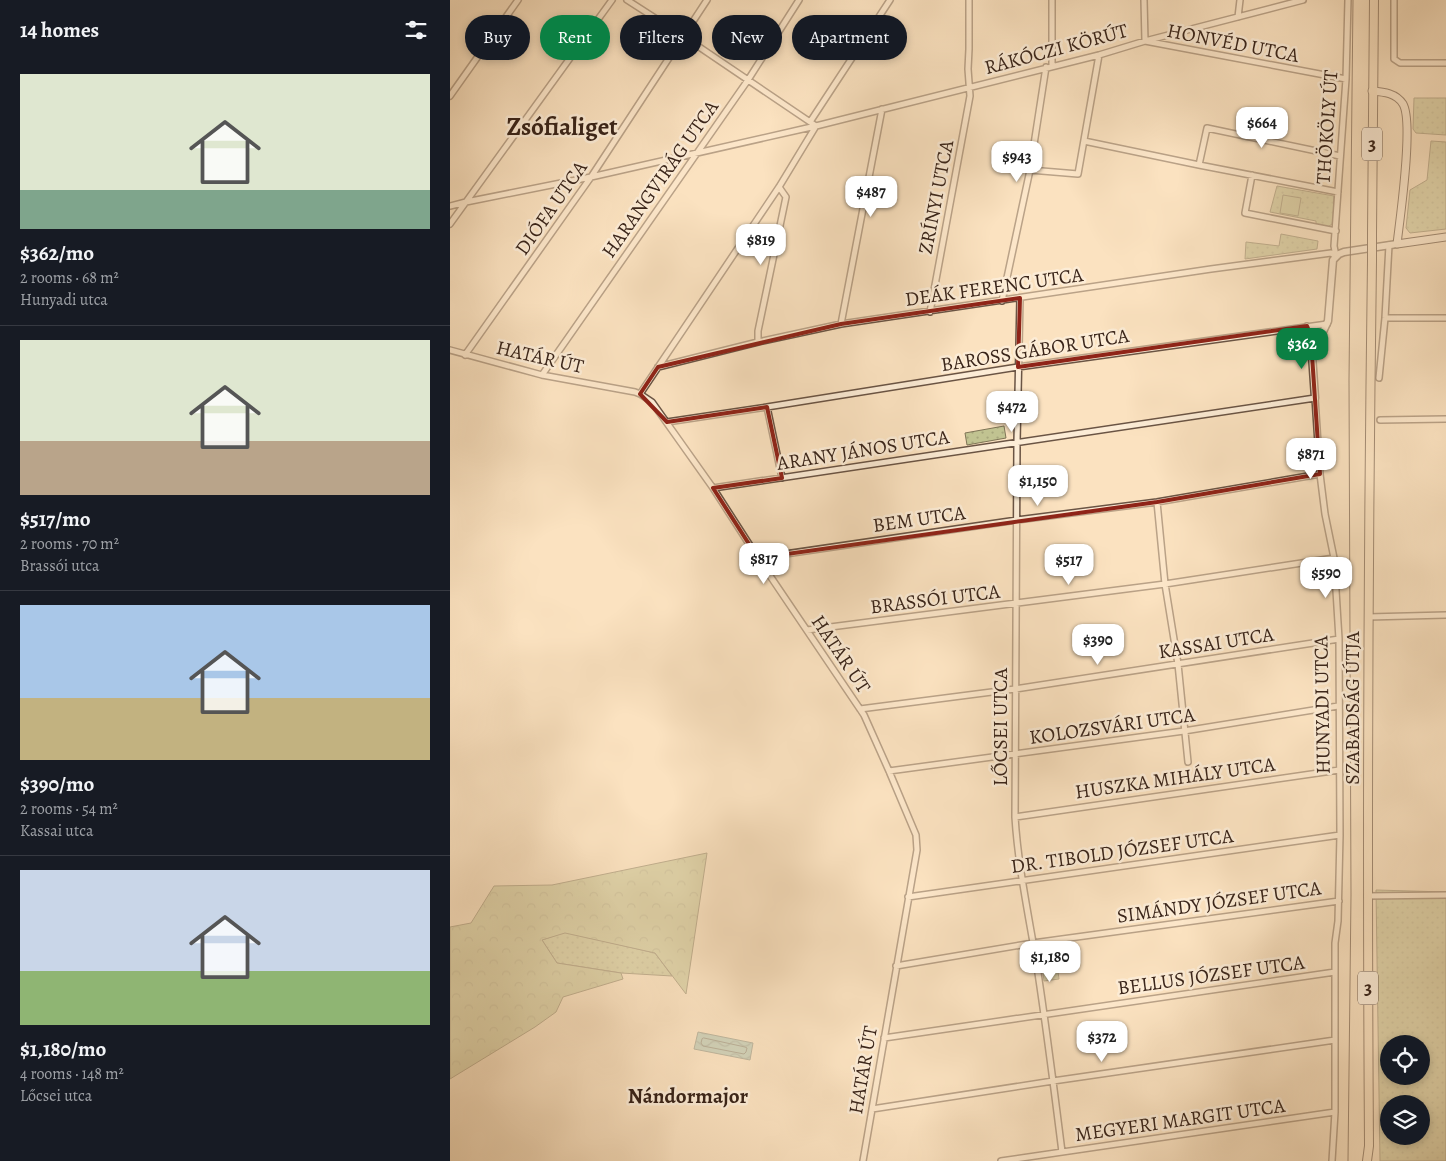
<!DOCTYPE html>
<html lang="en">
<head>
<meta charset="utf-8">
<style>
  :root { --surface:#171b24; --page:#20242c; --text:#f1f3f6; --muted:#9ea1a6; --line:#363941; --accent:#0b8043 }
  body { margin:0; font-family:Alegreya,serif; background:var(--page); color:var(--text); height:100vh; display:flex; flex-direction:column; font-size:19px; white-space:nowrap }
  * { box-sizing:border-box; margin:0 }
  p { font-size:16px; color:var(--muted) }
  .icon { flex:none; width:28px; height:28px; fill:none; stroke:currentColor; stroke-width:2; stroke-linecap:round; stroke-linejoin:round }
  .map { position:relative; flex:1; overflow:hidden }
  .side { display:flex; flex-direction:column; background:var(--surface); width:450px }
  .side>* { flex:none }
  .hud { position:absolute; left:15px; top:15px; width:475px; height:45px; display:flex; gap:10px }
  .buttons { position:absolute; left:930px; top:1035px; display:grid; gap:10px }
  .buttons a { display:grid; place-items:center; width:50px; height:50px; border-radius:50%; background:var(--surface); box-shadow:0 2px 8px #0003; font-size:25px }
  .price { position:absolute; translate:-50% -42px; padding:0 11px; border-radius:10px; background:#fff; color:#222; font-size:16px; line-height:32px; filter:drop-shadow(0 1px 2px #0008) }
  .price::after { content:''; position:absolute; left:50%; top:30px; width:15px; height:11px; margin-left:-8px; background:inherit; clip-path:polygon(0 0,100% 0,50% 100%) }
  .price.selected { background:var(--accent); color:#fff }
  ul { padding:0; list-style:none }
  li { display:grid; align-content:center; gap:10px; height:265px; padding:0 20px }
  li+li { border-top:1px solid var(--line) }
  li span { display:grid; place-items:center; height:155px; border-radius:0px; color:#555 }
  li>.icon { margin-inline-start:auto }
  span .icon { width:90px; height:90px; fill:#fffc; stroke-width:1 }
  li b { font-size:21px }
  h2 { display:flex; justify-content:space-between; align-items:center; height:60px; padding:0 20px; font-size:21px }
  .tag { padding:0 18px; border-radius:22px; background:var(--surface); box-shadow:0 2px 8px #0003; font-size:18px; line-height:45px }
  .tag.selected { background:var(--accent); color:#fff }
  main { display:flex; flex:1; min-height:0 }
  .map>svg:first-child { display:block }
</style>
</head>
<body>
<main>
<section class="side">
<h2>14 homes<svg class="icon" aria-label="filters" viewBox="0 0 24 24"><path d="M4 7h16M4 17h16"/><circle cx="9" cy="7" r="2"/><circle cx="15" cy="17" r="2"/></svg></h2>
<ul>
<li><span style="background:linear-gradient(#dfe7d0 75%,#7fa58c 0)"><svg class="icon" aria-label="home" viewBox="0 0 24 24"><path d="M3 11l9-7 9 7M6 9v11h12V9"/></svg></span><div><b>$362/mo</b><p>2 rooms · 68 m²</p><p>Hunyadi utca</p></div></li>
<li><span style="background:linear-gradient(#dfe7d0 65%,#b9a48a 0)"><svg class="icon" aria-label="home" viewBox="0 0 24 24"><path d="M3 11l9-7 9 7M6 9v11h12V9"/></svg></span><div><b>$517/mo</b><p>2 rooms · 70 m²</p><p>Brassói utca</p></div></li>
<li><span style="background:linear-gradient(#a9c7e8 60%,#c2b280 0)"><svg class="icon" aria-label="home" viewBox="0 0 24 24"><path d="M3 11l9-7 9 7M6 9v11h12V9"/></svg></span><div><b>$390/mo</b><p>2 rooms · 54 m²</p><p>Kassai utca</p></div></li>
<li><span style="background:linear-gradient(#c9d6e8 65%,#8fb573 0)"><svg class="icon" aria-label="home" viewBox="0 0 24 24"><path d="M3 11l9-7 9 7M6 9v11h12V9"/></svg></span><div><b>$1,180/mo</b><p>4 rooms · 148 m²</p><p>Lőcsei utca</p></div></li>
</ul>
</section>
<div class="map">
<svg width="996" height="1161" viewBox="0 0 996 1161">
  <defs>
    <pattern id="grass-dots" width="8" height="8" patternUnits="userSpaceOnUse" patternTransform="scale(1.25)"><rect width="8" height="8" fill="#c1c391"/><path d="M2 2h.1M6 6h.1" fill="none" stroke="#a7a77c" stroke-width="1.8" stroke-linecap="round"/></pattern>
    <pattern id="forest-crowns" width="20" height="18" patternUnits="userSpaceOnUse" patternTransform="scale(1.25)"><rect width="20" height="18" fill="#c1c391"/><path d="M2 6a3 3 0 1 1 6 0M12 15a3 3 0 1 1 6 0" fill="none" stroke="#a7a77c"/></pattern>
    <pattern id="water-waves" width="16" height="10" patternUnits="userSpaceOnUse" patternTransform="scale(1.25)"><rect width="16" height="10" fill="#9fbeb0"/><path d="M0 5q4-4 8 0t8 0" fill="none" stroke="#839a8e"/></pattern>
  </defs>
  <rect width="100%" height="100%" fill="#fbe2c0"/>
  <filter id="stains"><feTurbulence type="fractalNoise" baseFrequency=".004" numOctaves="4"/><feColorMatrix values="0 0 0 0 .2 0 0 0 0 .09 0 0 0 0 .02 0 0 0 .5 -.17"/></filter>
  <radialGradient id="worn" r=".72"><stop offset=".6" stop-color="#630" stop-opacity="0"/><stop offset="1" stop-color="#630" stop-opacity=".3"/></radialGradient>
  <!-- grass -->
  <path fill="url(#grass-dots)" stroke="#7e7456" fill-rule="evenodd" d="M964,98H996V135L966,133L963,129Z
    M981,141L996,142V229L960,233L956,228L960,190L977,180Z
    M827,186L884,196L883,223L877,228L866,225V221L820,212Z
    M831,234L868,241L867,249L795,259L796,242L829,246Z
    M554,426L556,438L517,445L515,433Z
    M926,890L996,892V1161H930ZM939,1044H971V1076H939ZM939,1104H971V1136H939Z
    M115,932L205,953L222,976L171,973L107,963L92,940Z
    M605,951L609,979L594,981L591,959L595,958L594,953Z"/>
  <!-- forest -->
  <path fill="url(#forest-crowns)" stroke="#7e7456" d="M257,853L236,994L205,953L115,933L92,940L107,963L171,973L173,979L113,997L106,1012L85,1027L0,1079V927L21,923L44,886L102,885Z"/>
  <!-- garden -->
  <path fill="#c1c391" stroke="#7e7456" d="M833,195L851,198L848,216L830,213Z"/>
  <!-- water -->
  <path fill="url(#water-waves)" stroke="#778174" d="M248,1032L303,1043L300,1060L244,1049Z"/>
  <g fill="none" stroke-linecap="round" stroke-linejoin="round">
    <!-- shore -->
    <path stroke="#6c7265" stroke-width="1" d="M254,1038L295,1047L297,1048L296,1052L294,1054L253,1046L251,1043L252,1039Z"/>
    <!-- minor casing -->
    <g stroke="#6a5444" stroke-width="8">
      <path id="minor" d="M177,0L233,36L366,126
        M694,0L695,41L896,79
        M944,0V59L950,63H996
        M788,17L790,0
        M602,66V0
        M0,96L68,0
        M360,122L440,0
        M634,141L749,165L888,192
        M749,165L757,128L890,156
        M580,170L628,174L649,55
        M802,175L795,213L886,231
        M0,206L16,202L141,177L366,126L649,55L695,41L853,0
        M0,224L162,0
        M886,256L884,246L896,79L898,0
        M570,298L567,442L565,817C568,865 578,912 586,960C596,1024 604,1088 612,1152
        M552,301L580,170L596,67
        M480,312L520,96L518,69L519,49V0
        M935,318H996
        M391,324L432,109
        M857,326L861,342L865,346
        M308,342V331L336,197L329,187
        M0,350L92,375L185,392L190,394L202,402L263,488L308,558L414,715L439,771L466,835L467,850L413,1161
        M15,355L141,177L257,0
        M208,367L308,342L391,324L761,269L881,253L886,256
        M92,375L298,80L349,0
        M929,378L935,318L939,245
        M190,394L329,187L366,126
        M317,407L332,478
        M930,420L996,419
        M217,422L317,407L568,367L877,324
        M263,488L865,398L870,474L875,514L884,558L889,639L890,835L888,921L885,943V1112L882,1161
        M707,502L715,584L728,664L738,762
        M308,558L567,520L707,502L870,474
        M918,617L996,615
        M357,630L715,584L884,558
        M410,709L565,689L889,639
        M439,771L734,731L888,706
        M565,817L889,770
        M917,896L996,895
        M458,897L890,835
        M446,966L583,943L889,901
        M434,1038L885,972
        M422,1109L603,1081L885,1040
        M551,1161L885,1112"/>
    </g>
    <!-- tertiary casing -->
    <g stroke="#6a5444" stroke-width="9">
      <path id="tertiary" d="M865,398L862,355L878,321L883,260L889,254L894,252L947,244"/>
    </g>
    <!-- secondary casing -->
    <g stroke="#3a251a" stroke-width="9">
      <path id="secondary" d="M922,91C934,92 946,93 953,104C964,123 950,218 947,244L996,237"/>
    </g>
    <!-- primary casing -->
    <g stroke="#3a251a" stroke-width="10">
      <path id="primary" d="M922,233L924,0
        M917,1161L919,1146C917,851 918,556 922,261"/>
    </g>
    <!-- minor -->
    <use href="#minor" stroke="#fcecd6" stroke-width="5"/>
    <!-- tertiary -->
    <use href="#tertiary" stroke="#fcecd6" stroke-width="6"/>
    <!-- secondary -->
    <use href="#secondary" stroke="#fcecd6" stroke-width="7"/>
    <!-- primary -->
    <use href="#primary" stroke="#fbe2c0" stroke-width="8"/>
    <!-- tram -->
    <path stroke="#3a251a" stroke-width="1" d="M898,1161L901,895L899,380L903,0"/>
    <!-- primary-bridge casing -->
    <g stroke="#3a251a" stroke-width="10" stroke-linecap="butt">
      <path id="primary-bridge" d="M922,261V233"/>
    </g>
    <!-- primary-bridge -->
    <use href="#primary-bridge" stroke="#fbe2c0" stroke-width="8"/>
  </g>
  <!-- marked area -->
  <path d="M0 0H996V1161H0ZM570,298L568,367L857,326L865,346L862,355L870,474L707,502L308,558L263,488L332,478L317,407L217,422L190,394L208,367L391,324Z" fill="#fbe2c0" fill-opacity=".55" fill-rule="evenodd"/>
  <path fill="none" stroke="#8f2418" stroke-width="4" stroke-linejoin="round" d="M570,298L568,367L857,326L865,346L862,355L870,474L707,502L308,558L263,488L332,478L317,407L217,422L190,394L208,367L391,324Z"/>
  <g text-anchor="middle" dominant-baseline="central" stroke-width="5" stroke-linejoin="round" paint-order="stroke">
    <!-- shield labels -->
    <g fill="#fcecd6" stroke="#746152" stroke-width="1">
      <rect x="912" y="127.5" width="20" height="33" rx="4"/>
      <rect x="908" y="971.5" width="20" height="33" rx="4"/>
    </g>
    <g font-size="19" font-weight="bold" fill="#3a251a">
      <text x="922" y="144">3</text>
      <text x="918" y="988">3</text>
    </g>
    <!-- street labels -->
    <g font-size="20" fill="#3a251a" stroke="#fcecd6">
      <text transform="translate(783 43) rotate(11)">HONVÉD UTCA</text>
      <text transform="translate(606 49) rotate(-15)">RÁKÓCZI KÖRÚT</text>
      <text transform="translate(877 127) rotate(-86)">THÖKÖLY ÚT</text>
      <text transform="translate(210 179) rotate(-55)">HARANGVIRÁG UTCA</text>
      <text transform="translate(486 197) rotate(-79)">ZRÍNYI UTCA</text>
      <text transform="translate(101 208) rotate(-55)">DIÓFA UTCA</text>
      <text transform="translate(544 287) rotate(-8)">DEÁK FERENC UTCA</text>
      <text transform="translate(585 350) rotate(-9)">BAROSS GÁBOR UTCA</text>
      <text transform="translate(90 357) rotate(13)">HATÁR ÚT</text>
      <text transform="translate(413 450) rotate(-9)">ARANY JÁNOS UTCA</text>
      <text transform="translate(469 519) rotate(-8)">BEM UTCA</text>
      <text transform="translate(485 599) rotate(-7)">BRASSÓI UTCA</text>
      <text transform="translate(766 643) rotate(-9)">KASSAI UTCA</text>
      <text transform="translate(391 654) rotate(56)">HATÁR ÚT</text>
      <text transform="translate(872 705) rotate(-91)">HUNYADI UTCA</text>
      <text transform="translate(902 708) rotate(-90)">SZABADSÁG ÚTJA</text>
      <text transform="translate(662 726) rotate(-8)">KOLOZSVÁRI UTCA</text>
      <text transform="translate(550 727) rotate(-90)">LŐCSEI UTCA</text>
      <text transform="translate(725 778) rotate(-8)">HUSZKA MIHÁLY UTCA</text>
      <text transform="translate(672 851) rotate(-8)">DR. TIBOLD JÓZSEF UTCA</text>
      <text transform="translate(769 902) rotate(-8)">SIMÁNDY JÓZSEF UTCA</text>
      <text transform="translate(761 975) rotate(-8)">BELLUS JÓZSEF UTCA</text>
      <text transform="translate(413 1070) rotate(-80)">HATÁR ÚT</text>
      <text transform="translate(730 1120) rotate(-8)">MEGYERI MARGIT UTCA</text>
    </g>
    <!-- neighbourhood labels -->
    <g font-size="21" font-weight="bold" fill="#3a251a" stroke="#fcecd6">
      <text x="238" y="1096">Nándormajor</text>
    </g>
    <!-- district labels -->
    <g font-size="25" font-weight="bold" fill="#3a251a" stroke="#fcecd6">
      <text x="112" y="127">Zsófialiget</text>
    </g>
  </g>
  <rect width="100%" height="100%" filter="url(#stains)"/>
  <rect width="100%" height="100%" fill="url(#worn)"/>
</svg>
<div class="buttons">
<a><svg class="icon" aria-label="locate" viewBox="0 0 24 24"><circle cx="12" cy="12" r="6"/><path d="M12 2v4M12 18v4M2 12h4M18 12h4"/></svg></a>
<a><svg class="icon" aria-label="layers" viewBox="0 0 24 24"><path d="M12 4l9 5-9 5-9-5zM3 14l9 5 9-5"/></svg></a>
</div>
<b class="price" style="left:812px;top:149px">$664</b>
<b class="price" style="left:567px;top:183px">$943</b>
<b class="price" style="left:421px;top:218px">$487</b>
<b class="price" style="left:311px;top:266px">$819</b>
<b class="price selected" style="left:852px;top:370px">$362</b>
<b class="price" style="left:562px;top:433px">$472</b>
<b class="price" style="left:861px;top:480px">$871</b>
<b class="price" style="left:588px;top:507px">$1,150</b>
<b class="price" style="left:314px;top:585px">$817</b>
<b class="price" style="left:619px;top:586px">$517</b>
<b class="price" style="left:876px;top:599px">$590</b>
<b class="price" style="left:648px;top:666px">$390</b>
<b class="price" style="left:600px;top:983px">$1,180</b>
<b class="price" style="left:652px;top:1063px">$372</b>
<div class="hud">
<a class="tag">Buy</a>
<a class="tag selected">Rent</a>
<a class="tag">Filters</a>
<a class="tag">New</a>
<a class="tag">Apartment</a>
</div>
</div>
</main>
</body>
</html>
